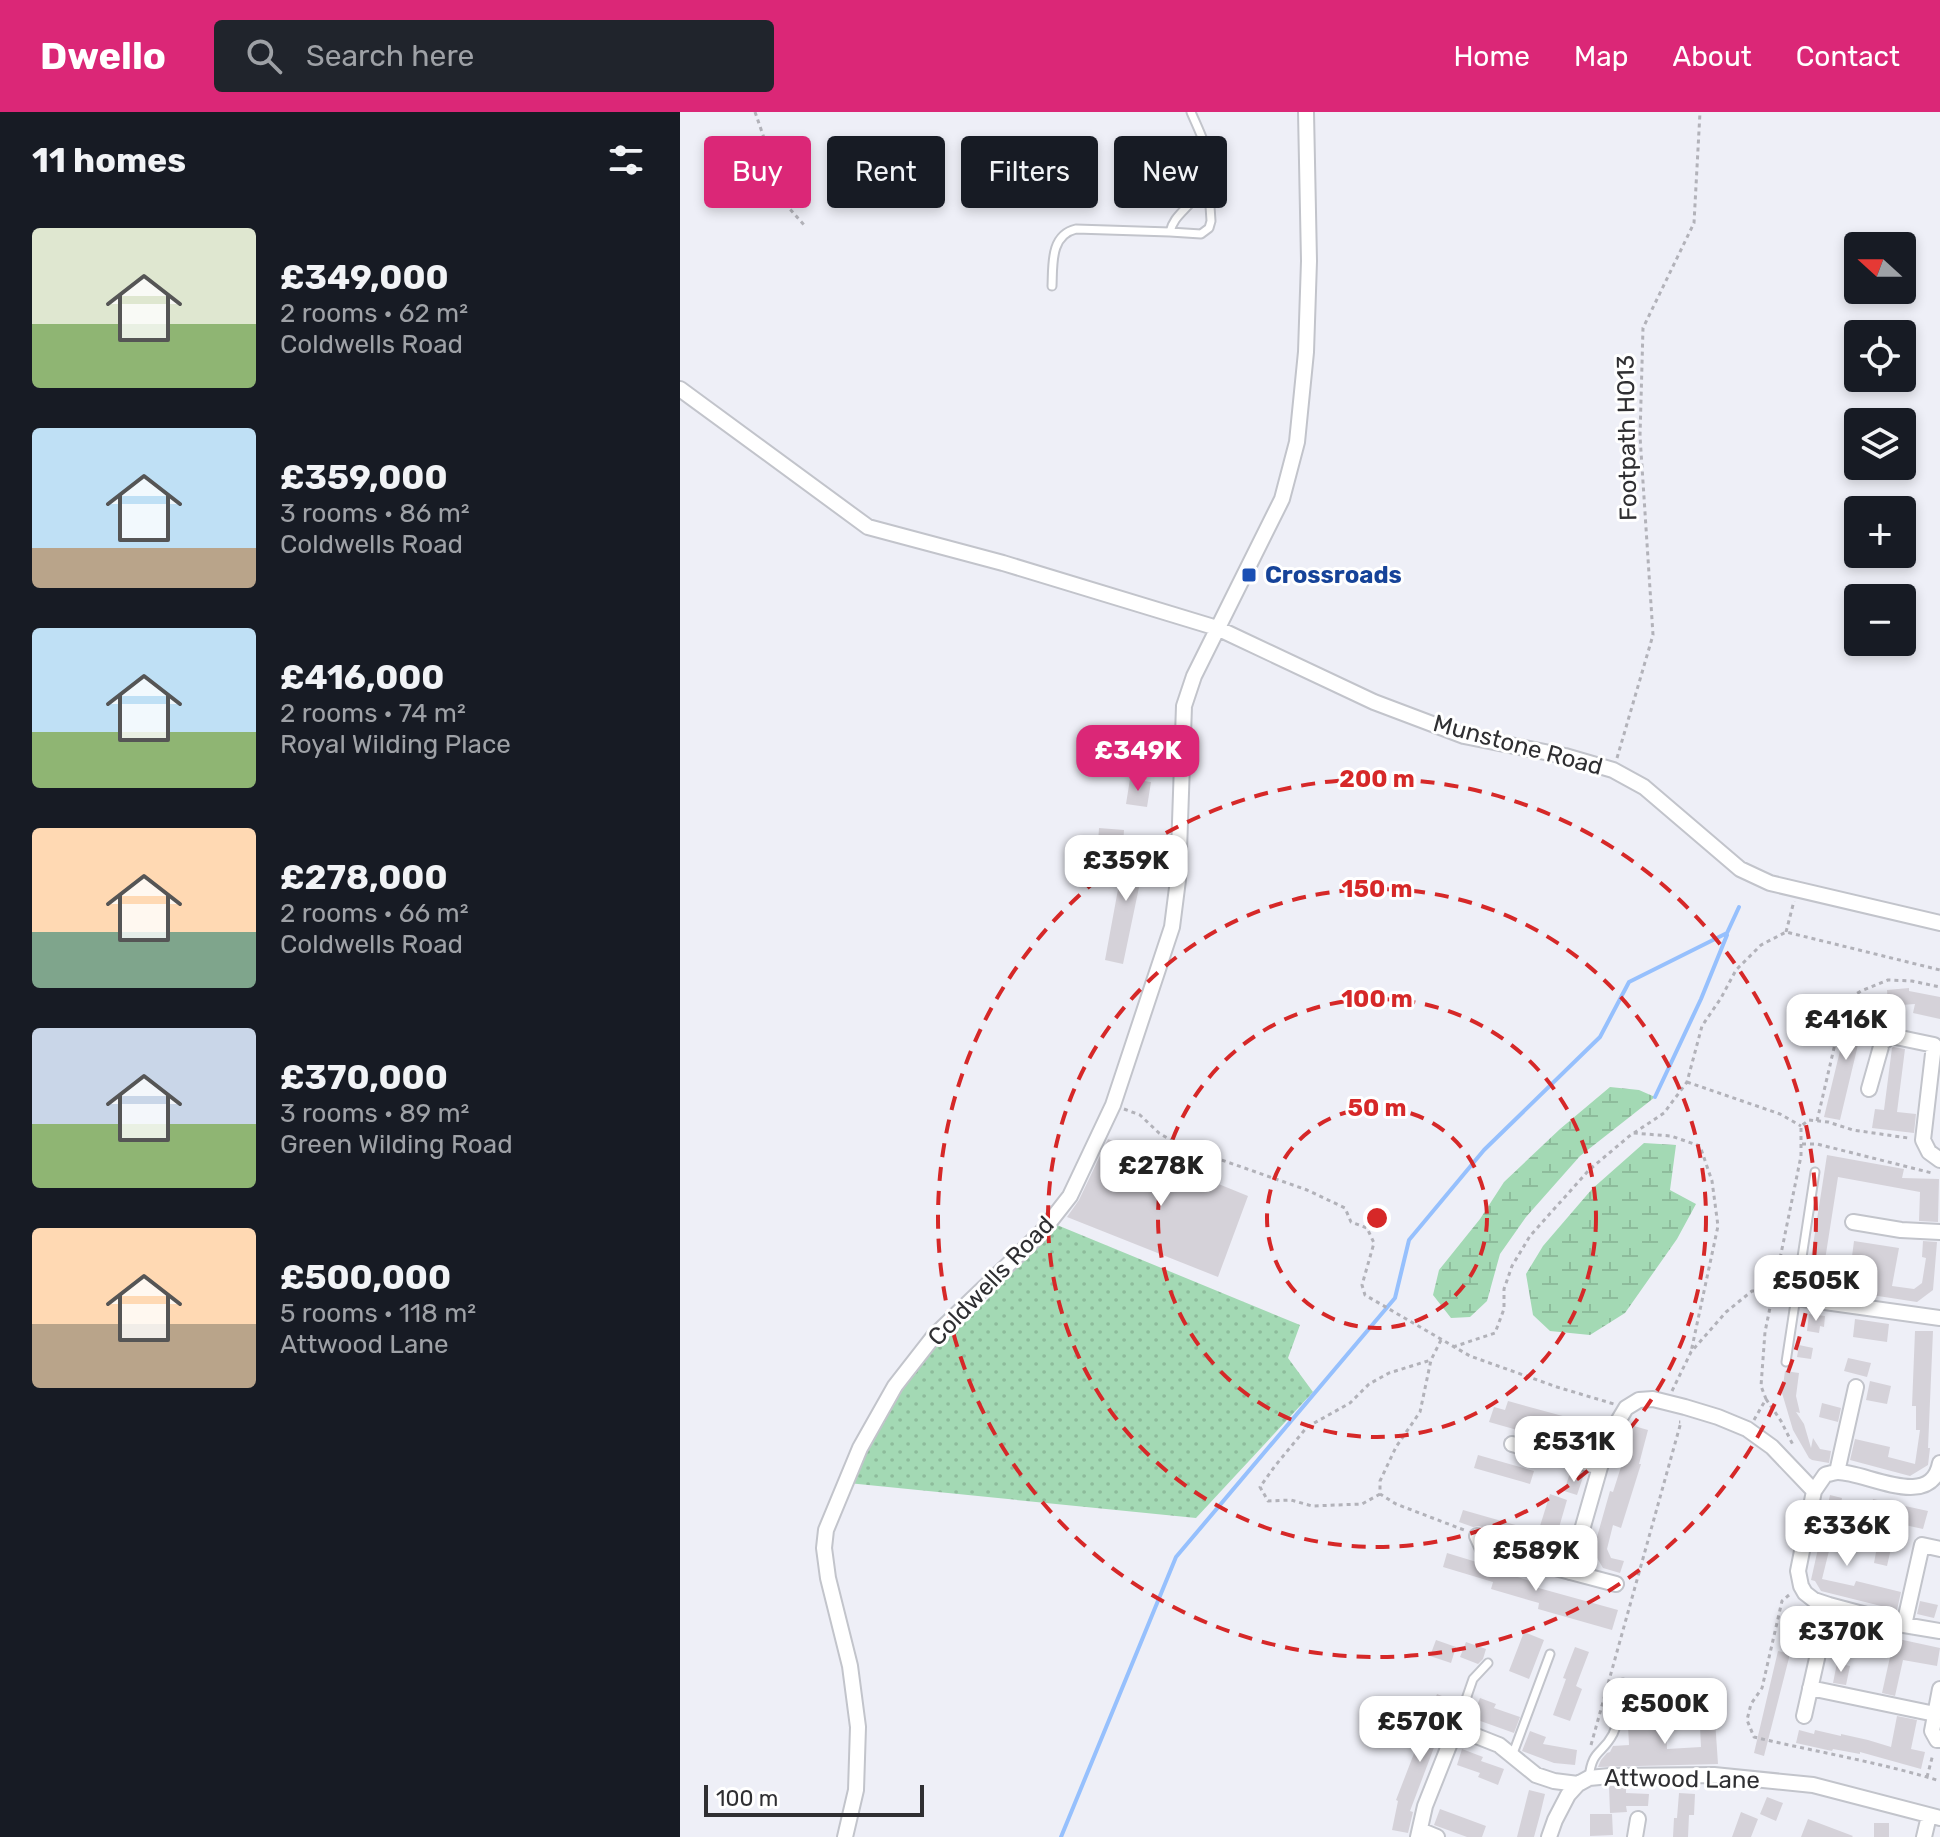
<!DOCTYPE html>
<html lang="en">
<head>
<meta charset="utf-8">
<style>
  :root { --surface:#171b24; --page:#20242c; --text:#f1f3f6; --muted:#9ea1a6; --accent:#db2777 }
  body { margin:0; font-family:Rubik,sans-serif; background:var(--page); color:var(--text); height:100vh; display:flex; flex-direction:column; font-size:30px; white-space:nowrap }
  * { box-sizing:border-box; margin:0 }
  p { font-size:26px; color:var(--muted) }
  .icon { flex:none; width:44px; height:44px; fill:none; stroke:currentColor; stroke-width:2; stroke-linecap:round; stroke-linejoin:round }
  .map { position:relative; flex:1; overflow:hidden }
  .details { display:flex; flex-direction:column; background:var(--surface); width:680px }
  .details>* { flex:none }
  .guide { position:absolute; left:24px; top:24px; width:760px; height:72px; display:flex; gap:16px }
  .needle { width:52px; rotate:291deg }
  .controls { position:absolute; left:1164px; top:120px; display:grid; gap:16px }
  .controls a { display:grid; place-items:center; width:72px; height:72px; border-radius:8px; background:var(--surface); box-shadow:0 4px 12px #0003; font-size:40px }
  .scale { position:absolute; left:24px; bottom:20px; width:220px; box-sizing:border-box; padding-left:8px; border:4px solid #2f2f32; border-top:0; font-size:22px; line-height:28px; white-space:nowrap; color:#2f2f32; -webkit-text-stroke:6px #fff; paint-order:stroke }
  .price { position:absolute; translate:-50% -68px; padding:0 18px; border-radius:16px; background:#fff; color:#222; font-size:26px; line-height:52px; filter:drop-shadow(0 2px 4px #0008) }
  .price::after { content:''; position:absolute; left:50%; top:48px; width:24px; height:18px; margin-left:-12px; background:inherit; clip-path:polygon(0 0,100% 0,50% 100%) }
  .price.active { background:var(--accent); color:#fff }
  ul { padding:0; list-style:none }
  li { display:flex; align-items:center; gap:24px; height:200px; padding:0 32px }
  li span { display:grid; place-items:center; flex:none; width:224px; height:160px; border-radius:8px; color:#555 }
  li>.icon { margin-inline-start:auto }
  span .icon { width:96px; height:96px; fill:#fffc; stroke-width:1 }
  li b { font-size:34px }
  h2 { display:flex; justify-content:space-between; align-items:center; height:96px; padding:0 32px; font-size:34px }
  .pill { padding:0 28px; border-radius:8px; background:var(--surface); box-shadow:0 4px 12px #0003; font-size:28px; line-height:72px }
  .pill.active { background:var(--accent); color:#fff }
  header { display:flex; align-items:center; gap:48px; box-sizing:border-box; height:112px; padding:0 40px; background:var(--accent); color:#fff }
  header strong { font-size:38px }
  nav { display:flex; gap:44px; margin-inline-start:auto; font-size:28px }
  .search { width:560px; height:72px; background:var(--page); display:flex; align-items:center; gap:20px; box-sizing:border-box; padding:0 28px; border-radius:8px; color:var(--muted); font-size:30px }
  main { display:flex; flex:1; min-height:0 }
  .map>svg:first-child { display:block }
</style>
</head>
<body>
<header>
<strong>Dwello</strong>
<div class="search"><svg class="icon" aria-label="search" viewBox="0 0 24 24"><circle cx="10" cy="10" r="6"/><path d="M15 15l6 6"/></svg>Search here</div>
<nav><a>Home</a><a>Map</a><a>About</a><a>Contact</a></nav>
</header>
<main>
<section class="details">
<h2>11 homes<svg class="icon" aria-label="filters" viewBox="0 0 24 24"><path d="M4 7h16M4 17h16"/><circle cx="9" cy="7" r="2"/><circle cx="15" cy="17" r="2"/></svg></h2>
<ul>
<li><span style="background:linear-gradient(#dfe7d0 60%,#8fb573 0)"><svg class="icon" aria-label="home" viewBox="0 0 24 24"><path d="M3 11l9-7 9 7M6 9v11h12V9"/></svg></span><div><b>£349,000</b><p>2 rooms · 62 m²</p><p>Coldwells Road</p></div></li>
<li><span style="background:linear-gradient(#bfe0f5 75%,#b9a48a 0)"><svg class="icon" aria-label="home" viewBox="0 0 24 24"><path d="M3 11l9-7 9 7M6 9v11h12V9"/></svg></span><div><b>£359,000</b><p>3 rooms · 86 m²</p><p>Coldwells Road</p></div></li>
<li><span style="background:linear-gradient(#bfe0f5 65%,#8fb573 0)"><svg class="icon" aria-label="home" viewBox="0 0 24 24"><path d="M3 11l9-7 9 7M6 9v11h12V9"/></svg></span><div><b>£416,000</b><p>2 rooms · 74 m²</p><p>Royal Wilding Place</p></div></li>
<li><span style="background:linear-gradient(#ffd9b3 65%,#7fa58c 0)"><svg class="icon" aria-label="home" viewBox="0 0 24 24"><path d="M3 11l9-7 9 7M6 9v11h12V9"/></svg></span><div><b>£278,000</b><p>2 rooms · 66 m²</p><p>Coldwells Road</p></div></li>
<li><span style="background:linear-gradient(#c9d6e8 60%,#8fb573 0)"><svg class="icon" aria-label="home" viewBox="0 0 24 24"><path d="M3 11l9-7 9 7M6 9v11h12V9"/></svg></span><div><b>£370,000</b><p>3 rooms · 89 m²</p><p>Green Wilding Road</p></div></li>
<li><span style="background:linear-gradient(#ffd9b3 60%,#b9a48a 0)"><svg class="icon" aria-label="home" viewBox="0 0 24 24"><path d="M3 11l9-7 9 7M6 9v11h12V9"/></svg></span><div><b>£500,000</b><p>5 rooms · 118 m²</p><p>Attwood Lane</p></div></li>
</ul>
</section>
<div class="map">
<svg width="1260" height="1725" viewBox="0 0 1260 1725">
  <defs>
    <pattern id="green-dots" width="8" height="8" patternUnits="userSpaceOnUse" patternTransform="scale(2)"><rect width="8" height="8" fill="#a3d9b4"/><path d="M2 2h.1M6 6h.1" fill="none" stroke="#8dbb9b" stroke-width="1.8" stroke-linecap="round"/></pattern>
    <pattern id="wetland-marsh" width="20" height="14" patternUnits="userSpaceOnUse" patternTransform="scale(2)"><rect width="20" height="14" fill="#a3d9b4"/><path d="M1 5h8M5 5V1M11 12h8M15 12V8" fill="none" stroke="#8dbb9b"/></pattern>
  </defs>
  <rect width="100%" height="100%" fill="#eeeff7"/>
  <!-- green -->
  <path fill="url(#green-dots)" d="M377,1113L620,1213L608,1246L633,1280L516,1406L168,1371L218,1276L258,1228L271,1224L309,1186L313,1172Z"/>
  <!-- wetland -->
  <path fill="url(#wetland-marsh)" d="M930,975L959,978L975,985L900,1044L846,1105L820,1142L807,1189L790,1205L771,1206L753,1183L759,1158L800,1107L824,1070L880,1017Z
    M964,1031L996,1033L990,1078L1016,1092L997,1127L945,1201L910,1223L870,1219L853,1203L846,1162L863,1134L912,1077Z"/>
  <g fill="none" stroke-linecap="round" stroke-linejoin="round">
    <!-- stream -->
    <path stroke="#96c0fd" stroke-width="4" d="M975,985L1021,887L1047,823
      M381,1725L496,1445L715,1186L729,1128L804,1038L920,925L949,870L1047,821L1059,795"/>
  </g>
  <!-- building -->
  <path fill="#d5d2d9" d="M450,667L471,670L467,695L446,692Z
    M419,716L444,718L443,733L418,731Z
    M446,734L467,737L443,852L425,848Z
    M1229,876V879L1260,885V907L1233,901L1235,892L1208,894L1207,878Z
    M1177,891L1192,899L1182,916L1160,1008L1144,1005L1167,910Z
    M1213,935L1225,937L1217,1000L1236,1002L1234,1021L1192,1016L1195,997L1204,998L1212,936Z
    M428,1027L568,1084L538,1165L387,1105L399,1088Z
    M1147,1043L1224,1057L1222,1066L1259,1067L1258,1110L1239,1109L1240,1080L1158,1065L1145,1148L1131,1146Z
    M1174,1129L1219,1136L1212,1174L1234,1177L1242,1171L1246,1146L1242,1145L1243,1129L1257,1130L1253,1178L1237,1190L1133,1174L1136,1155L1170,1160Z
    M1129,1202L1145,1204L1144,1215L1140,1214L1139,1221L1127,1219Z
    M1175,1207L1209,1212L1207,1230L1173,1225Z
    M1235,1219H1253L1248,1336H1250L1248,1353L1230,1364L1170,1348L1175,1327L1210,1335L1208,1345L1235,1352L1240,1318H1236V1294H1232Z
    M1119,1233L1133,1236L1131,1247L1117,1245Z
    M1168,1246L1191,1251L1187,1265L1164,1259Z
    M1105,1259L1119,1261L1116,1284L1120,1301L1116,1300L1124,1312L1131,1336L1133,1326L1140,1337L1151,1339L1149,1351L1132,1348L1129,1346L1113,1318L1102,1281Z
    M1190,1269L1211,1274L1207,1292L1186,1288Z
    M828,1289L901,1309L902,1306L922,1312L914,1343L897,1339L902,1321L880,1315L879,1318L858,1312L855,1323L809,1310L814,1295L825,1298Z
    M1142,1291L1161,1296L1158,1310L1139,1305Z
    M954,1314L968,1318L959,1352H961L941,1416L933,1413L927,1437L931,1446L944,1449L940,1461L923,1456L913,1439L930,1379L933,1380Z
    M798,1343L854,1359L850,1372L794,1356Z
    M890,1361L903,1365L897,1383L884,1379Z
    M870,1382L887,1388L878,1419L860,1414Z
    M1150,1383L1162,1386L1152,1439H1149L1142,1467L1174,1474L1176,1469L1221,1480L1217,1498L1141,1479L1135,1469L1131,1468Z
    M1193,1387L1248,1399L1243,1417L1189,1405Z
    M783,1398L839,1414L835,1427L799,1414L793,1415L779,1410Z
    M873,1423L886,1427L880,1445L867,1441Z
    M1198,1429L1212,1432L1207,1454L1194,1451Z
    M767,1441L826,1459V1461L856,1471L855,1475L938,1498L932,1518L858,1497L859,1491L811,1477L813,1470L763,1455Z
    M1240,1489L1258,1493L1254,1506L1237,1502Z
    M1105,1500L1135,1507L1131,1527L1124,1526V1522L1101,1516Z
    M1155,1513L1186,1522V1520L1260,1536L1257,1554L1223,1548L1215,1584L1202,1581L1210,1545L1182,1538L1183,1532L1162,1527L1160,1534L1150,1532Z
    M844,1520L864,1528L849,1567L829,1559Z
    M756,1528L776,1535L771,1551L750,1544Z
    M786,1530L806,1537L803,1547L798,1552L780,1545Z
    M895,1535L909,1540L896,1574L902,1577L890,1609L873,1603L886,1567L883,1566Z
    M1098,1539L1110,1542L1084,1644L1074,1641Z
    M1157,1551L1170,1554L1166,1573L1153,1571Z
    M757,1582L772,1588L730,1699L733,1700L728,1721L712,1718L718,1689L716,1688Z
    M800,1586L816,1592L814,1596L840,1605L834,1621L792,1606Z
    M1034,1593L1038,1652L918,1655L921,1648L927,1641L930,1640L933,1634L949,1633L948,1614L986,1611L987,1637L1021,1635L1019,1594Z
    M1217,1604L1237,1608L1231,1637L1245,1640L1241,1657L1180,1640V1642L1153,1637L1152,1639L1116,1631L1119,1618L1134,1622L1135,1618L1161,1624V1622L1188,1628L1211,1635Z
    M850,1619L866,1625L863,1632L897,1638L895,1653L874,1651L842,1639Z
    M782,1637L803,1645L801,1649L824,1657L818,1673L798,1665L800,1661L777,1653Z
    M929,1674H946V1681L969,1682L968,1694H946L947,1700L930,1701Z
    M849,1678L865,1682L860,1703L854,1725H837Z
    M999,1681L1015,1682L1014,1703H1009L1008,1725H993L994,1706H997Z
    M1087,1685L1103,1691L1096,1709L1080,1702Z
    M760,1697L806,1714L802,1725H787L754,1713Z
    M1061,1700L1078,1707L1071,1725H1052Z
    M910,1702H932L933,1723L910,1724Z
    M1128,1707L1173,1724L1172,1725H1121Z
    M1194,1711H1209V1725H1194Z"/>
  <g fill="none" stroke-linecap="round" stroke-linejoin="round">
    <!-- service casing -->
    <g stroke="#c2c4cb" stroke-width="11">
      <path id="service" d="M490,120L521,122L529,116L531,109L528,64
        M372,174C373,153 370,123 396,117L490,120C493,106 503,100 512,89C540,56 526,35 511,0
        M1106,1250L1135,1060
        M776,1616L793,1567L808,1551
        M832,1644L870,1542
        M909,1666C912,1637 922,1643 933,1622C940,1606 941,1588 943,1571"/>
    </g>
    <!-- minor casing -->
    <g stroke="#c2c4cb" stroke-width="18">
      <path id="minor" d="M0,277L188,415L323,451L537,516L694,590L784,624L885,644L933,658L964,675L1060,757L1090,771L1260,811
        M1189,977L1202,931L1211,924L1254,933L1243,1028L1249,1040L1260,1048
        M1173,1110L1221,1118L1260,1120
        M1116,1186L1260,1206
        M832,1332L920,1355
        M1260,1351C1251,1399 1186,1360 1158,1360C1156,1360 1147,1362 1145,1363L1134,1379L1118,1459L1121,1474L1125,1481L1134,1488L1149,1493L1224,1513L1260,1519
        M1157,1360L1176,1275
        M797,1424L803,1437L936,1472
        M890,1460L920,1355L937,1311L946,1296L959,1288L973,1287L1005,1295L1038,1305L1067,1317L1092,1335L1134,1379
        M1224,1513L1242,1433L1260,1437
        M1130,1576L1255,1602
        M1260,1577L1252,1619L1257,1628H1260
        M1124,1604L1149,1493
        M740,1718L757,1725
        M165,1725L176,1678L178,1615L170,1554L148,1466L144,1436L146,1418L180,1336L215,1274L254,1224L361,1121L390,1084L433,993L492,815L498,768L504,594L514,564L602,387L617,330L626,240L629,149L626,0
        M738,1725L745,1694L776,1616L819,1633L856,1663L874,1669L898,1672
        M869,1725L875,1708L888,1683L898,1672L909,1666L930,1664L1034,1663L1133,1673L1260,1706
        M955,1725L958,1707
        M1244,1725L1249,1704"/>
    </g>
    <!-- path -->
    <path stroke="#b2b2b9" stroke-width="3" stroke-dasharray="4 4" stroke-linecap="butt" d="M75,0L108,95L126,115
      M937,646L973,523L960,324L963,216L1014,111L1020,0
      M1106,820L1114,789
      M1007,970L1100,1002L1121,1014
      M444,997L460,1003L479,1021L499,1033L627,1078L665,1096L671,1110L687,1116L694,1131L682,1173L685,1183L790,1244L877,1275L934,1292
      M1137,1009L1161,906L1168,890L1173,884L1181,879L1208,868L1232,869L1260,875
      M954,1021L984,1001L1007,970L1022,914L1041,886L1056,858L1081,833L1106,820L1260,858
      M1122,1032H1137L1252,1061
      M761,1228L751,1248L740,1300L716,1335L700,1369V1382L716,1392L784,1418
      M773,1235L815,1221L824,1197V1177L832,1154L850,1124L909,1058L953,1021L991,1024L1020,1034L1032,1069L1038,1114L1011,1240
      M992,1279L1011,1240L1046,1200L1072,1179L1094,1180
      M1086,1287L1101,1309L1114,1335
      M1074,1308L1086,1287L1081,1274L1085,1220L1121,1044V1014L1129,1008L1148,1010L1173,1018L1228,1026
      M700,1382L682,1392L632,1394L611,1388L588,1389L580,1375L595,1354L627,1315L670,1291L689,1272L709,1261L751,1248
      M1109,1483L1102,1489L1082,1576L1071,1592L1067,1608L1074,1625C1136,1640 1199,1650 1260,1669
      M911,1633L1001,1310H999
      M1247,1665L1253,1642"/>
    <!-- service -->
    <use href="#service" stroke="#fff" stroke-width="7"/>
    <!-- minor -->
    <use href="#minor" stroke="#fff" stroke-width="14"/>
  </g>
  <!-- distance rings -->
  <g fill="none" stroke="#d62828" stroke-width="4" stroke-dasharray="14 10">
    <circle cx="697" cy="1106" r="110"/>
    <circle cx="697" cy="1106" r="219"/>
    <circle cx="697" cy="1106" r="329"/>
    <circle cx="697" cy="1106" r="439"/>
  </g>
  <!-- markers -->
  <rect fill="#1a4fb4" stroke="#fff" stroke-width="3" x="561" y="455" width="16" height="16" rx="4"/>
  <g text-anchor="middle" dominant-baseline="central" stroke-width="6" stroke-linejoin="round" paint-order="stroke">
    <!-- street labels -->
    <g font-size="24" fill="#2f2f32" stroke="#fff">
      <text transform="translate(947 326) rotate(-91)">Footpath HO13</text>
      <text transform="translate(838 633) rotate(15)">Munstone Road</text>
      <text transform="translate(311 1169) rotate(-46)">Coldwells Road</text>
      <text transform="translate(1002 1667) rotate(1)">Attwood Lane</text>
    </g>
    <!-- transit labels -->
    <g font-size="24" font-weight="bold" fill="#164399" stroke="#fff" text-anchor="start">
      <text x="585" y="463">Crossroads</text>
    </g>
  </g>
  <circle cx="697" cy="1106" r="12" fill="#d62828" stroke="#fff" stroke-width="4"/>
  <g font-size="24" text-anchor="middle" font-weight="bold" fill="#d62828" stroke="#fff" stroke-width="6" stroke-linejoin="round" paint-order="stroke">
    <text x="697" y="675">200 m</text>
    <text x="697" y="785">150 m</text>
    <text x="697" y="895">100 m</text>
    <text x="697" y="1004">50 m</text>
  </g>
</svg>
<div class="controls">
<a><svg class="needle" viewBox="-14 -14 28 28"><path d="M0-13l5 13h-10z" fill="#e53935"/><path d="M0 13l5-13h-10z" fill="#9ea1a6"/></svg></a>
<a><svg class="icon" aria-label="locate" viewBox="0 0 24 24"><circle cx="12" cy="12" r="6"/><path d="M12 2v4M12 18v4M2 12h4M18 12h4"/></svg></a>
<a><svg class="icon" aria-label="layers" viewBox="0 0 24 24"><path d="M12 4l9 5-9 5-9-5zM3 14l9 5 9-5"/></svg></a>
<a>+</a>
<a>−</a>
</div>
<div class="scale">100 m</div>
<b class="price active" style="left:458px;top:681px">£349K</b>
<b class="price" style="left:446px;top:791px">£359K</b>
<b class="price" style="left:1166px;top:950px">£416K</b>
<b class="price" style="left:481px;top:1096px">£278K</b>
<b class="price" style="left:1136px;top:1211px">£505K</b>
<b class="price" style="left:894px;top:1372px">£531K</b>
<b class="price" style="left:1167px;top:1456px">£336K</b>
<b class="price" style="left:856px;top:1481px">£589K</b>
<b class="price" style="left:1161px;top:1562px">£370K</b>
<b class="price" style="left:985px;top:1634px">£500K</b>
<b class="price" style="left:740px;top:1652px">£570K</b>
<div class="guide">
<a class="pill active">Buy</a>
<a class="pill">Rent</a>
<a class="pill">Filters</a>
<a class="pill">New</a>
</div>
</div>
</main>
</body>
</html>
